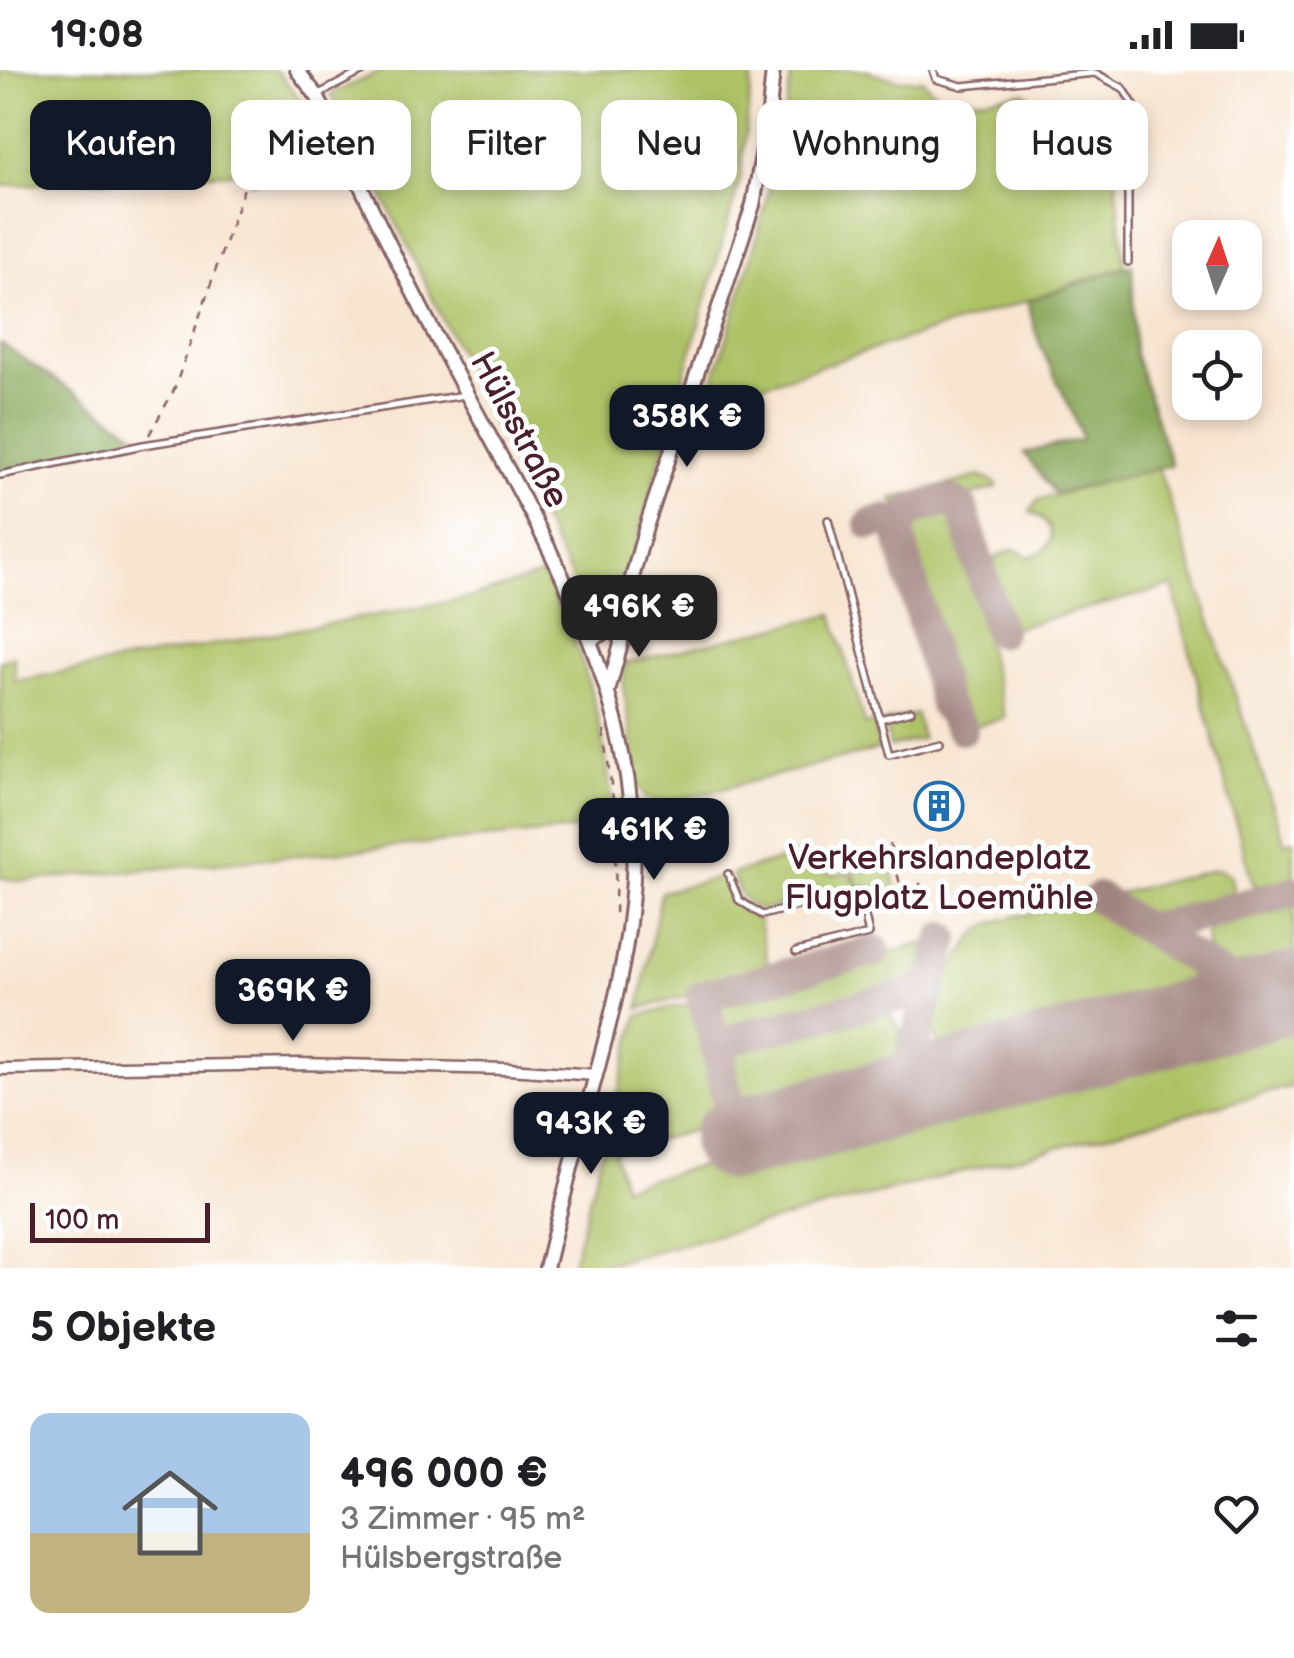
<!DOCTYPE html>
<html lang="de">
<head>
<meta charset="utf-8">
<style>
  :root { --surface:#fff; --page:#f6f6f6; --text:#202124; --muted:#757577; --line:#e0e0e0; --accent:#111827 }
  body { margin:0; font-family:"Balsamiq Sans",sans-serif; background:var(--page); color:var(--text); height:100vh; display:flex; flex-direction:column; font-size:38px; white-space:nowrap }
  * { box-sizing:border-box; margin:0 }
  p { font-size:32px; color:var(--muted) }
  .icon { flex:none; width:55px; height:55px; fill:none; stroke:currentColor; stroke-width:2; stroke-linecap:round; stroke-linejoin:round }
  .map { position:relative; height:1198px; overflow:hidden }
  .side { display:flex; flex-direction:column; background:var(--surface); flex:1 }
  .side>* { flex:none }
  .guide { position:absolute; left:30px; top:30px; width:1235px; height:90px; display:flex; gap:20px }
  .needle { width:65px; rotate:3deg }
  .fabs { position:absolute; left:1172px; top:150px; display:grid; gap:20px }
  .fabs a { display:grid; place-items:center; width:90px; height:90px; border-radius:20px; background:var(--surface); box-shadow:0 5px 15px #0003; font-size:50px }
  .scale { position:absolute; left:30px; bottom:25px; width:180px; box-sizing:border-box; padding-left:10px; border:5px solid #4a1f2b; border-top:0; font-size:28px; line-height:35px; white-space:nowrap; color:#4a1f2b; -webkit-text-stroke:8px #fff; paint-order:stroke }
  .price { position:absolute; translate:-50% -85px; padding:0 22px; border-radius:20px; background:var(--accent); color:#fff; font-size:32px; line-height:65px; filter:drop-shadow(0 2px 5px #0008) }
  .price::after { content:''; position:absolute; left:50%; top:60px; width:30px; height:22px; margin-left:-15px; background:inherit; clip-path:polygon(0 0,100% 0,50% 100%) }
  .price.selected { background:#222; color:#fff }
  ul { padding:0; list-style:none }
  li { display:flex; align-items:center; gap:30px; height:250px; padding:0 30px }
  li+li { border-top:2px solid var(--line) }
  li span { display:grid; place-items:center; flex:none; width:280px; height:200px; border-radius:20px; color:#555 }
  li>.icon { margin-inline-start:auto }
  span .icon { width:120px; height:120px; fill:#fffc; stroke-width:1 }
  li b { font-size:42px }
  h2 { display:flex; justify-content:space-between; align-items:center; height:120px; padding:0 30px; font-size:42px }
  .tag { padding:0 35px; border-radius:20px; background:var(--surface); box-shadow:0 5px 15px #0003; font-size:35px; line-height:90px }
  .tag.selected { background:var(--accent); color:#fff }
  .status { display:flex; justify-content:space-between; align-items:center; height:70px; padding:0 50px; background:var(--surface); direction:ltr }
  .status svg { height:28px; fill:currentColor }
  .map>svg:first-child { display:block }
</style>
</head>
<body>
<div class="status"><b>19:08</b><svg viewBox="0 0 49 12"><path d="M0 12V9h3v3zM5 12V6h3v6zM10 12V3h3v9zM15 12V0h3v12zM26 1h20v11H26zM47 4h2v5h-2z"/></svg></div>
<div class="map">
<svg width="1294" height="1198" viewBox="0 0 1294 1198">
  <rect width="100%" height="100%" fill="#fff"/>
  <filter id="ink" filterUnits="userSpaceOnUse"><feTurbulence type="fractalNoise" baseFrequency=".01" numOctaves="2"/><feDisplacementMap in="SourceGraphic" scale="20" xChannelSelector="R" yChannelSelector="G"/><feConvolveMatrix kernelMatrix="1 2 1 2 8 2 1 2 1" color-interpolation-filters="sRGB"/></filter>
  <filter id="wash" filterUnits="userSpaceOnUse"><feTurbulence type="fractalNoise" baseFrequency=".0048" numOctaves="4" result="noise"/><feDisplacementMap in="SourceGraphic" scale="40" xChannelSelector="R" yChannelSelector="G"/><feGaussianBlur stdDeviation="2.25" result="paint"/><feColorMatrix in="noise" values="0 0 0 0 0 0 0 0 0 0 0 0 0 0 0 0 0 1.4 0 .05"/><feComposite in="paint" operator="in"/></filter>
  <g filter="url(#wash)">
    <rect width="100%" height="100%" fill="#f7e5d0"/>
    <!-- green -->
    <path fill="#adc266" stroke="#7c7048" stroke-width="2.5" d="M0,0H277L301,31L264,51L245,102L0,116Z
      M383,0H753L740,110L618,539L609,548L598,549L589,541C498,371 420,195 331,24Z
      M792,0H870L871,3L900,10H923C944,41 993,26 1024,22L1039,33L1035,44L1042,56L1103,99L1115,101L1125,196L1029,230L707,332C742,220 776,116 792,0Z
      M1158,397L1285,772L1294,770V815L1266,821L1252,812L1172,516L1006,560L988,499C992,486 1003,484 1014,479L1029,487C1059,478 1058,453 1030,442L1038,430Z
      M980,406L997,414L996,418L962,428L950,423L904,436L896,435L892,429Z
      M943,440L954,441L960,449L992,564L986,573L1005,648L974,656L956,634L910,461L915,449Z
      M542,505C588,580 607,669 614,756L23,811L0,808V591L14,586L15,611L469,528Z
      M833,544L865,655L875,652L879,679L667,733L647,729L639,717L623,615L626,593Z
      M916,644L922,669L890,677L884,652Z
      M803,783C814,803 828,808 848,802L859,818L762,840C744,835 737,820 732,804Z
      M890,793L897,820L866,828L852,802Z
      M1217,799L1230,805L1233,816L1230,828L1218,835L1150,852L1112,829L1115,824Z
      M725,806L737,832L758,847L770,903L639,939L661,822Z
      M1294,829V905L1249,915L1208,887L1206,865L1219,849Z
      M1062,837C1075,837 1088,837 1101,841C1116,846 1130,856 1143,865C1167,880 1210,901 1182,934L964,990C902,983 955,878 985,857C1000,847 1043,842 1062,837Z
      M929,872L919,905L910,916L726,963L718,959L711,935L714,927Z
      M692,933L697,936L728,1051L614,1082L623,1116L1294,942V1016L590,1198H571L638,946Z
      M867,941L889,944L901,961L894,998L888,1008L767,1042H757L739,1031C731,1011 724,992 741,975Z"/>
    <!-- forest -->
    <path fill="#8aa85b" stroke="#6a6443" stroke-width="2.5" d="M306,39L340,99L251,112L273,57L285,58Z
      M1132,195L1135,284L1171,395L1055,424L1024,383L1082,369C1068,321 1033,280 1029,230Z
      M0,273L142,368L0,401Z"/>
    <g fill="none" stroke-linecap="round" stroke-linejoin="round">
      <!-- taxiway -->
      <path stroke="#a0827e" stroke-width="32" d="M871,454L886,450L897,456L945,635L962,659
        M899,460C904,437 930,435 951,431L962,438L999,562
        M1098,828L1141,856L1154,858L1294,822
        M1141,856L1208,898C1225,918 1220,937 1196,947
        M1208,898L1253,926L1271,928
        M913,980C915,1007 932,1014 956,1011
        M721,996L702,926L875,881
        M885,1030L897,1022L904,1012L944,868
        M776,1059H750C732,1050 716,1003 722,984C725,974 731,971 739,967L916,922L927,915L934,905"/>
      <!-- runway -->
      <path stroke="#a0827e" stroke-width="82" d="M733,1070L1294,922"/>
    </g>
  </g>
  <g filter="url(#ink)">
    <g fill="none" stroke-linecap="round" stroke-linejoin="round">
      <!-- service casing -->
      <g stroke="#876465" stroke-width="10">
        <path id="service" d="M933,0L936,9L962,16L1095,3L1123,18L1140,45L1128,97V192
          M319,24L365,0
          M0,405L143,375L465,325
          M828,450L889,684L940,671
          M880,649L911,641
          M728,804L739,830L762,845L859,821L869,864L796,882"/>
      </g>
      <!-- minor casing -->
      <g stroke="#876465" stroke-width="15">
        <path id="minor" d="M0,999L300,994L508,999L596,1005"/>
      </g>
      <!-- tertiary casing -->
      <g stroke="#876465" stroke-width="18">
        <path id="tertiary" d="M297,0L317,26C360,113 401,203 448,289C534,452 642,616 633,808C629,891 605,972 583,1052C570,1100 558,1149 546,1198
          M591,569L619,556
          M609,618L621,574L619,556L645,460L753,135L768,52L773,0"/>
      </g>
      <!-- path -->
      <path stroke="#876465" stroke-width="2.5" stroke-dasharray="8 8" stroke-linecap="butt" d="M149,365L174,320L260,72L269,53L305,32
        M604,660L616,753L615,851
        M919,823L932,822
        M905,826L920,821V810
        M886,844L906,839L890,774"/>
      <!-- service -->
      <use href="#service" stroke="#fff" stroke-width="5"/>
      <!-- minor -->
      <use href="#minor" stroke="#fff" stroke-width="10"/>
      <!-- tertiary -->
      <use href="#tertiary" stroke="#fff" stroke-width="12"/>
    </g>
  </g>
  <!-- icons -->
  <defs>
    <g id="building-ring" transform="scale(2.5)"><circle r="9.5" fill="#fff" stroke="#1f6fb2" stroke-width="1.5"/><path d="M-4-6H4V6H1V3H-1V6H-4ZM-2.5-4.3h1.7v1.8h-1.7ZM.8-4.3h1.7v1.8H.8ZM-2.5-1h1.7V.8h-1.7ZM.8-1h1.7V.8H.8Z" fill="#1f6fb2"/></g>
  </defs>
  <g fill-rule="evenodd">
    <use href="#building-ring" x="939" y="736"/>
  </g>
  <g text-anchor="middle" dominant-baseline="central" stroke-width="10" stroke-linejoin="round" paint-order="stroke">
    <!-- street labels -->
    <g font-size="35" fill="#4a1f2b" stroke="#fff">
      <text transform="translate(519 360) rotate(62)">Hülsstraße</text>
    </g>
    <!-- poi labels -->
    <g font-size="35" fill="#4a1f2b" stroke="#fff">
      <text x="939" y="788">Verkehrslandeplatz<tspan x="939" dy="40">Flugplatz Loemühle</tspan></text>
    </g>
  </g>
</svg>
<div class="fabs">
<a><svg class="needle" viewBox="-14 -14 28 28"><path d="M0-13l5 13h-10z" fill="#e53935"/><path d="M0 13l5-13h-10z" fill="#757577"/></svg></a>
<a><svg class="icon" aria-label="locate" viewBox="0 0 24 24"><circle cx="12" cy="12" r="6"/><path d="M12 2v4M12 18v4M2 12h4M18 12h4"/></svg></a>
</div>
<div class="scale">100 m</div>
<b class="price" style="left:687px;top:400px">358K €</b>
<b class="price selected" style="left:639px;top:590px">496K €</b>
<b class="price" style="left:654px;top:813px">461K €</b>
<b class="price" style="left:293px;top:974px">369K €</b>
<b class="price" style="left:591px;top:1107px">943K €</b>
<div class="guide">
<a class="tag selected">Kaufen</a>
<a class="tag">Mieten</a>
<a class="tag">Filter</a>
<a class="tag">Neu</a>
<a class="tag">Wohnung</a>
<a class="tag">Haus</a>
</div>
</div>
<section class="side">
<h2>5 Objekte<svg class="icon" aria-label="filters" viewBox="0 0 24 24"><path d="M4 7h16M4 17h16"/><circle cx="9" cy="7" r="2"/><circle cx="15" cy="17" r="2"/></svg></h2>
<ul>
<li><span style="background:linear-gradient(#a9c7e8 60%,#c2b280 0)"><svg class="icon" aria-label="home" viewBox="0 0 24 24"><path d="M3 11l9-7 9 7M6 9v11h12V9"/></svg></span><div><b>496 000 €</b><p>3 Zimmer · 95 m²</p><p>Hülsbergstraße</p></div><svg class="icon" aria-label="heart" viewBox="0 0 24 24"><path d="M12 20l-8-8c-3-5 5-10 8-4 3-6 11-1 8 4z"/></svg></li>
</ul>
</section>
</body>
</html>
